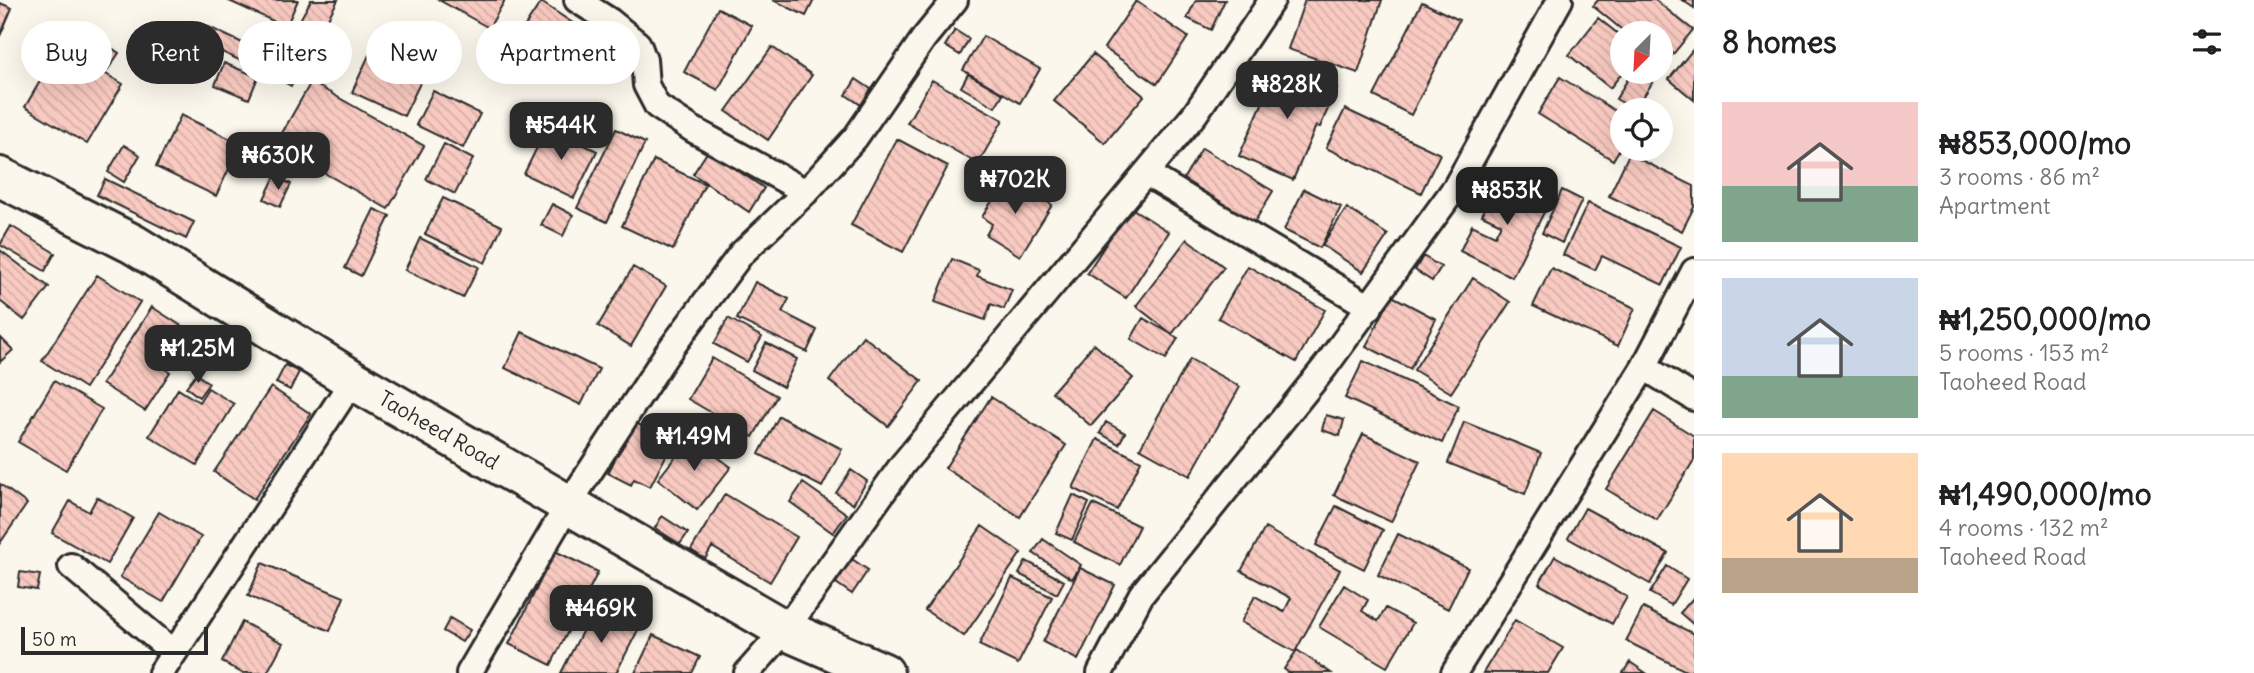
<!DOCTYPE html>
<html lang="en">
<head>
<meta charset="utf-8">
<style>
  :root { --surface:#fff; --page:#f2f2f2; --text:#202124; --muted:#757577; --line:#e0e0e0; --accent:#2b2b2b }
  body { margin:0; font-family:Delius,sans-serif; background:var(--page); color:var(--text); height:100vh; display:flex; flex-direction:column; font-size:26px; white-space:nowrap }
  * { box-sizing:border-box; margin:0 }
  p { font-size:23px; color:var(--muted) }
  .icon { flex:none; width:38px; height:38px; fill:none; stroke:currentColor; stroke-width:2; stroke-linecap:round; stroke-linejoin:round }
  .map { position:relative; flex:1; overflow:hidden }
  .details { display:flex; flex-direction:column; background:var(--surface); width:560px }
  .details>* { flex:none }
  .top-card { position:absolute; left:21px; top:21px; width:665px; height:63px; display:flex; gap:14px }
  .needle { width:46px; rotate:204deg }
  .tools { position:absolute; left:1610px; top:21px; display:grid; gap:14px }
  .tools a { display:grid; place-items:center; width:63px; height:63px; border-radius:50%; background:var(--surface); box-shadow:0 7px 28px #0002; font-size:35px }
  .scale { position:absolute; left:21px; bottom:18px; width:187px; box-sizing:border-box; padding-left:7px; border:4px solid #2b2b2b; border-top:0; font-size:19px; line-height:24px; white-space:nowrap; color:#2b2b2b; -webkit-text-stroke:5px #fbf7ec; paint-order:stroke }
  .price { position:absolute; translate:-50% -60px; padding:0 16px; border-radius:14px; background:var(--accent); color:#fff; font-size:23px; line-height:46px; filter:drop-shadow(0 2px 4px #0008) }
  .price::after { content:''; position:absolute; left:50%; top:42px; width:21px; height:16px; margin-left:-10px; background:inherit; clip-path:polygon(0 0,100% 0,50% 100%) }
  .price.selected { background:#222; color:#fff }
  ul { padding:0; list-style:none }
  li { display:flex; align-items:center; gap:21px; height:175px; padding:0 28px }
  li+li { border-top:2px solid var(--line) }
  li span { display:grid; place-items:center; flex:none; width:196px; height:140px; border-radius:0px; color:#555 }
  li>.icon { margin-inline-start:auto }
  span .icon { width:84px; height:84px; fill:#fffc; stroke-width:1 }
  li b { font-size:30px }
  h2 { display:flex; justify-content:space-between; align-items:center; height:84px; padding:0 28px; font-size:30px }
  .chip { padding:0 24px; border-radius:32px; background:var(--surface); box-shadow:0 7px 28px #0002; font-size:24px; line-height:63px }
  .chip.selected { background:var(--accent); color:#fff }
  main { display:flex; flex:1; min-height:0 }
  .map>svg:first-child { display:block }
</style>
</head>
<body>
<main>
<div class="map">
<svg width="1694" height="673" viewBox="0 0 1694 673">
  <defs>
    <pattern id="building-back-hatch" width="6" height="6" patternUnits="userSpaceOnUse" patternTransform="scale(1.75)"><rect width="6" height="6" fill="#f9cac1"/><path d="M-1 5l2 2M0 0l6 6M5-1l2 2" fill="none" stroke="#d6aea6"/></pattern>
  </defs>
  <rect width="100%" height="100%" fill="#fbf7ec"/>
  <filter id="ink" filterUnits="userSpaceOnUse"><feTurbulence type="fractalNoise" baseFrequency=".0143" numOctaves="2"/><feDisplacementMap in="SourceGraphic" scale="14" xChannelSelector="R" yChannelSelector="G"/><feConvolveMatrix kernelMatrix="1 2 1 2 8 2 1 2 1" color-interpolation-filters="sRGB"/></filter>
  <g filter="url(#ink)">
    <!-- building -->
    <path fill="url(#building-back-hatch)" stroke="#2b2b2b" stroke-width="2" d="M227,0H298L286,27Z
      M311,0H338L291,86L270,74Z
      M439,0H505L489,28Z
      M773,0H814L806,16Z
      M1196,0H1225L1211,30L1187,18Z
      M1305,0H1382L1358,73L1288,49Z
      M1598,0H1655L1693,30L1665,64L1661,61V33H1626L1593,6Z
      M1682,0H1694V8Z
      M1136,1L1188,37L1157,84L1104,48Z
      M541,2L600,41L574,80L515,41Z
      M1422,2L1459,20L1411,115L1374,96Z
      M0,3L12,8L0,36Z
      M718,8L752,26L718,90L684,72Z
      M1598,18L1622,37L1623,72L1610,88L1569,55Z
      M200,23L264,53L256,68L192,38Z
      M955,30L969,39L960,55L945,46Z
      M983,36L1040,69L1020,103L963,70Z
      M96,37L119,53L106,72L83,56Z
      M60,47L123,84L87,144L25,107Z
      M772,47L812,75L768,140L726,111Z
      M1694,48V100L1669,79Z
      M1093,54L1144,96L1105,143L1054,101Z
      M369,55L422,79L404,116L352,92Z
      M224,63L258,77L249,99L215,85Z
      M1280,63L1337,88L1320,127L1316,126L1293,180L1239,156Z
      M1632,72H1659L1635,110L1616,99Z
      M968,74L1003,94L995,107L961,87Z
      M1560,77L1622,115V145L1613,160L1538,114Z
      M856,79L871,89L861,105L846,95Z
      M932,80L1003,120L978,164L907,123Z
      M311,82L424,146L388,209L303,161L293,179L265,163Z
      M433,91L480,114L463,148L416,125Z
      M1345,109L1440,154L1421,193L1326,148Z
      M181,115L241,144L216,196L156,167Z
      M547,127L597,151L574,198L524,174Z
      M616,129L645,143L607,222L577,208Z
      M897,139L948,166L903,252L851,225Z
      M444,144L473,159L455,194L426,179Z
      M124,145L140,155L124,182L108,172Z
      M1202,148L1273,191L1251,228L1179,186Z
      M708,151L764,188L749,212L693,174Z
      M1629,154L1694,186V207L1682,231L1609,196Z
      M654,160L705,184L673,250L622,226Z
      M275,176L291,184L280,207L264,199Z
      M1007,177L1052,205L1020,256L986,235L992,224L982,217Z
      M1500,177L1550,200L1512,277L1460,251L1472,225L1495,236L1501,224L1482,215Z
      M105,179L194,222L186,239L97,195Z
      M1304,189L1341,207L1320,248L1284,230Z
      M1562,190L1582,200L1562,243L1542,233Z
      M443,198L502,226L485,263L425,234Z
      M1588,203L1681,247L1663,285L1602,256L1595,270L1563,255Z
      M552,204L573,215L563,236L541,225Z
      M1130,207L1169,232L1126,298L1087,273Z
      M1347,208L1388,235L1363,272L1322,245Z
      M374,209L390,216L361,276L345,268Z
      M11,226L55,253L45,271L0,245Z
      M420,238L479,267L463,298L405,270Z
      M1187,239L1224,267L1172,334L1136,306Z
      M0,250L49,287L24,320L0,301Z
      M1423,256L1441,267L1432,281L1415,270Z
      M952,259L979,270L977,276L1012,290L1004,309L991,304L985,320L935,302Z
      M1248,266L1325,310L1296,362L1218,318Z
      M633,267L666,286L631,346L598,326Z
      M1551,268L1635,308L1618,346L1533,306Z
      M97,275L140,302L85,388L42,361Z
      M1473,278L1510,302L1451,393L1414,370Z
      M755,282L789,299L782,312L817,330L807,352L737,319Z
      M1392,296L1436,319L1410,369L1366,346Z
      M152,307L194,334L178,359L157,345L149,358L170,372L145,411L102,384Z
      M728,318L762,337L747,362L714,344Z
      M1143,318L1178,338L1166,359L1131,339Z
      M522,332L599,369L581,405L505,368Z
      M863,336L922,381L888,426L829,381Z
      M0,337L13,350L0,362Z
      M216,341L230,349L221,365L206,356Z
      M766,343L797,359L783,387L752,370Z
      M1094,344L1133,378L1091,426L1052,392Z
      M712,358L777,396L753,437L688,399Z
      M1190,359L1240,387L1190,476L1140,448Z
      M1363,361L1459,406L1442,443L1345,398Z
      M285,365L299,372L290,390L276,383Z
      M196,374L209,383L199,397L186,387Z
      M54,381L102,409L66,470L18,442Z
      M271,387L311,414L254,499L214,472Z
      M208,388L234,404L197,465L149,436L178,389L199,402Z
      M991,397L1066,445L1020,517L945,468Z
      M1654,411L1694,436V460L1657,520L1606,489Z
      M1326,415L1344,420L1340,436L1322,430Z
      M779,416L842,449L822,487L759,454Z
      M634,422L673,442L650,487L634,479L631,485L608,473Z
      M1106,422L1125,433L1119,444L1100,433Z
      M1464,422L1541,453L1525,494L1448,463Z
      M1363,434L1420,461L1391,522L1334,495Z
      M691,437L731,467L697,510L658,479Z
      M1097,439L1141,461L1117,510L1073,488Z
      M851,470L867,481L853,504L836,493Z
      M803,483L847,514L833,533L790,502Z
      M0,484L27,504L0,543Z
      M725,494L797,537L770,582L712,547L705,559L691,550Z
      M1073,495L1089,503L1072,540L1056,533Z
      M97,497L133,518L107,564L52,533L70,501L89,512Z
      M1093,504L1139,526L1120,565L1074,542Z
      M1336,506L1383,530L1364,569L1316,545Z
      M1585,508L1668,553L1650,584L1568,538Z
      M159,512L201,537L163,602L120,577Z
      M662,516L688,533L680,544L655,528Z
      M982,526L1021,553L964,636L925,610Z
      M1265,528L1340,570L1295,652L1241,622L1255,596L1284,612L1291,598L1241,571Z
      M1398,534L1468,568L1448,609L1378,575Z
      M1043,539L1081,565L1072,579L1033,553Z
      M555,551L598,572L551,665L509,644Z
      M1555,556L1627,597L1612,624L1539,584Z
      M852,559L868,570L852,594L836,583Z
      M1026,561L1064,581L1057,594L1019,574Z
      M262,563L344,597L330,631L248,596Z
      M1667,566L1687,579L1671,605L1650,593Z
      M1080,568L1115,585L1078,660L1043,642Z
      M20,572L40,575L37,590L18,587Z
      M1012,578L1052,597L1018,664L979,645Z
      M1344,585L1368,600L1362,611L1378,621L1386,608L1413,623L1387,667L1319,627Z
      M1694,597V625L1680,613Z
      M595,606L639,628L616,673H561Z
      M1643,608L1694,634V666L1690,673L1626,641Z
      M450,618L470,630L462,642L443,631Z
      M1515,620L1563,648L1548,673H1483Z
      M242,622L283,643L267,673H242L222,662Z
      M653,635L700,657L692,673H635Z
      M1297,650L1331,673H1289L1284,669Z
      M1630,662L1646,673H1623Z"/>
    <g fill="none" stroke-linecap="round" stroke-linejoin="round">
      <!-- street casing -->
      <g stroke="#2b2b2b" stroke-width="30">
        <path id="street" d="M577,0L610,21L638,44L644,60L646,85L657,106L692,129L806,192
          M1147,174L1370,307
          M1644,367L1694,398
          M71,566L174,653
          M161,673L353,380
          M469,673L568,505L666,355L741,254L806,192L855,138L924,38L955,0
          M747,673L785,630L903,464L1195,114L1272,0
          M1100,673L1141,595L1325,367L1455,188L1560,0
          M1454,673L1644,367L1694,271"/>
      </g>
      <!-- primary casing -->
      <g stroke="#2b2b2b" stroke-width="44">
        <path id="primary" d="M0,177L133,244L353,380L785,630L884,673"/>
      </g>
      <!-- street -->
      <use href="#street" stroke="#fbf7ec" stroke-width="24"/>
      <!-- primary -->
      <use href="#primary" stroke="#fbf7ec" stroke-width="38"/>
    </g>
  </g>
  <g text-anchor="middle" dominant-baseline="central" stroke-width="5" stroke-linejoin="round" paint-order="stroke">
    <!-- street labels -->
    <g font-size="21" fill="#2b2b2b" stroke="#fbf7ec">
      <text transform="translate(439 430) rotate(30)">Taoheed Road</text>
    </g>
  </g>
</svg>
<div class="tools">
<a><svg class="needle" viewBox="-14 -14 28 28"><path d="M0-13l5 13h-10z" fill="#e53935"/><path d="M0 13l5-13h-10z" fill="#757577"/></svg></a>
<a><svg class="icon" aria-label="locate" viewBox="0 0 24 24"><circle cx="12" cy="12" r="6"/><path d="M12 2v4M12 18v4M2 12h4M18 12h4"/></svg></a>
</div>
<div class="scale">50 m</div>
<b class="price" style="left:1287px;top:121px">₦828K</b>
<b class="price" style="left:561px;top:162px">₦544K</b>
<b class="price" style="left:278px;top:192px">₦630K</b>
<b class="price" style="left:1015px;top:216px">₦702K</b>
<b class="price selected" style="left:1507px;top:227px">₦853K</b>
<b class="price" style="left:198px;top:385px">₦1.25M</b>
<b class="price" style="left:694px;top:473px">₦1.49M</b>
<b class="price" style="left:601px;top:645px">₦469K</b>
<div class="top-card">
<a class="chip">Buy</a>
<a class="chip selected">Rent</a>
<a class="chip">Filters</a>
<a class="chip">New</a>
<a class="chip">Apartment</a>
</div>
</div>
<section class="details">
<h2>8 homes<svg class="icon" aria-label="filters" viewBox="0 0 24 24"><path d="M4 7h16M4 17h16"/><circle cx="9" cy="7" r="2"/><circle cx="15" cy="17" r="2"/></svg></h2>
<ul>
<li><span style="background:linear-gradient(#f6c9c9 60%,#7fa58c 0)"><svg class="icon" aria-label="home" viewBox="0 0 24 24"><path d="M3 11l9-7 9 7M6 9v11h12V9"/></svg></span><div><b>₦853,000/mo</b><p>3 rooms · 86 m²</p><p>Apartment</p></div></li>
<li><span style="background:linear-gradient(#c9d6e8 70%,#7fa58c 0)"><svg class="icon" aria-label="home" viewBox="0 0 24 24"><path d="M3 11l9-7 9 7M6 9v11h12V9"/></svg></span><div><b>₦1,250,000/mo</b><p>5 rooms · 153 m²</p><p>Taoheed Road</p></div></li>
<li><span style="background:linear-gradient(#ffd9b3 75%,#b9a48a 0)"><svg class="icon" aria-label="home" viewBox="0 0 24 24"><path d="M3 11l9-7 9 7M6 9v11h12V9"/></svg></span><div><b>₦1,490,000/mo</b><p>4 rooms · 132 m²</p><p>Taoheed Road</p></div></li>
</ul>
</section>
</main>
</body>
</html>
